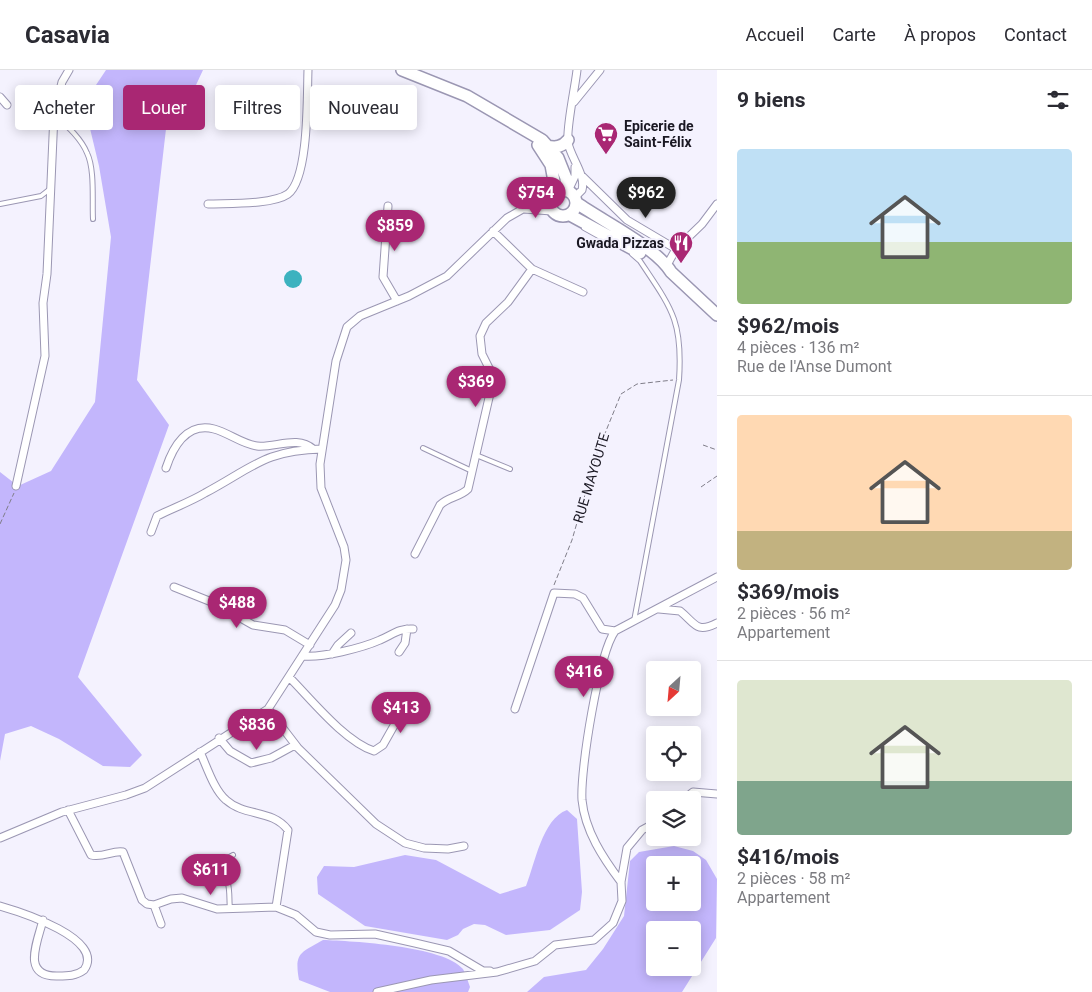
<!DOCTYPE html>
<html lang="fr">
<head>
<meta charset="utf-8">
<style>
  :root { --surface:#fff; --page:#f7f7f7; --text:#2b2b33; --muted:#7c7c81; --line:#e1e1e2; --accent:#a92773 }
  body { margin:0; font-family:Roboto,sans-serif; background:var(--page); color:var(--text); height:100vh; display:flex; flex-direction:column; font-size:19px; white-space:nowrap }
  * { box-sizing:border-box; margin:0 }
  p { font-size:16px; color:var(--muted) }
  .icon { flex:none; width:28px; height:28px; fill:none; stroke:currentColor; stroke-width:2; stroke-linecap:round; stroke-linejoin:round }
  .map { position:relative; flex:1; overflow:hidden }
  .side { display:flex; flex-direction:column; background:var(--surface); width:375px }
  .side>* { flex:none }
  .guide { position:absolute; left:15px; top:15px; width:475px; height:45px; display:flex; gap:10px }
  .needle { width:32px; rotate:206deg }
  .tools { position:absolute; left:646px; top:591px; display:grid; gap:10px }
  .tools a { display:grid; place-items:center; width:55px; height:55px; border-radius:5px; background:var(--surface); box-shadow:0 2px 12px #0003; font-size:25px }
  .price { position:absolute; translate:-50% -42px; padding:0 11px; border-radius:18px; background:var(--accent); color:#fff; font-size:16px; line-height:32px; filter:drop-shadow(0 1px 2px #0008) }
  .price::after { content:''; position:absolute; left:50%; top:30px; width:15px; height:11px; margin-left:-8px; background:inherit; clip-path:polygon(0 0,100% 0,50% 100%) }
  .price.selected { background:#222; color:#fff }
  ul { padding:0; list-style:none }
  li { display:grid; align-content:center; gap:10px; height:265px; padding:0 20px }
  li+li { border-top:1px solid var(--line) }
  li span { display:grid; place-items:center; height:155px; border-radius:5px; color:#555 }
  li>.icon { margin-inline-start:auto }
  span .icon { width:90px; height:90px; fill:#fffc; stroke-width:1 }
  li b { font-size:21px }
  h2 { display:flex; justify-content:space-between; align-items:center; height:60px; padding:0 20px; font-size:21px }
  .chip { padding:0 18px; border-radius:5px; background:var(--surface); box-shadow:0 2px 12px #0003; font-size:18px; line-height:45px }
  .chip.selected { background:var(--accent); color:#fff }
  header { display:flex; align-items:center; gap:30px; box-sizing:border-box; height:70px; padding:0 25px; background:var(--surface); border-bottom:1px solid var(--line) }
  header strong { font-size:24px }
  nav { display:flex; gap:28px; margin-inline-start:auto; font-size:18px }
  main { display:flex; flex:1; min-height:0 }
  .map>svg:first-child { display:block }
</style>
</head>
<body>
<header>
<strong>Casavia</strong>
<nav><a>Accueil</a><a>Carte</a><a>À propos</a><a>Contact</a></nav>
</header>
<main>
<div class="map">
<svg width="717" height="922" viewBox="0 0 717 922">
  <rect width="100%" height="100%" fill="#f4f2fe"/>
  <!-- green -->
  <path fill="#c3b6fc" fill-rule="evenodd" d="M106,0H203L196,15L169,33L137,310L169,355L78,607L142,685L130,697L103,696L59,669L31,656L5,664L0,691V402L18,416L51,401L95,332L111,167L99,96L87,46L94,18Z
    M567,740L577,749L582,822L580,840L550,860L506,865L485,855L474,854L463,859L458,865L447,870L365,856L318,824L317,807L324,796L354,797L405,785L436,790L500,824L526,816C535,794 542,749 567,740Z
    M674,776L693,781L706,790L717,809L716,868L682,922H527L544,907L586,900L603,879L624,846L630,791L639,782ZM655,795H692V832H655ZM655,860H692V898H655Z
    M323,870C352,871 444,876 463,899C466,904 468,912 470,917L468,922H330L299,910C294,882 301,883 323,870Z"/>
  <!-- water -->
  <path fill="#3cb2bf" d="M284 209a9 9 0 1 1 18 0a9 9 0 1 1-18 0Z"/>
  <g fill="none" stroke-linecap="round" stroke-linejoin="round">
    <!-- service casing -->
    <g stroke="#9b97b3" stroke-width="6">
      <path id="service" d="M54,44C66,55 81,68 87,83C95,99 92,131 93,149
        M0,134L41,126L50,119
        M584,158L611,173
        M632,184L640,191C672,239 683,251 679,310L634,551
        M423,378L472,401
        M476,385L510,399
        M230,838C229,831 230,821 228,814C223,799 214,795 233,785"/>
    </g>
    <!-- minor casing -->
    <g stroke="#9b97b3" stroke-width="9">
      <path id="minor" d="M0,27L7,35
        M574,32L600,0
        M580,104L627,150L676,179L667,195
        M568,121L575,106V97
        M575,127L582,120C586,105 571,88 568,73C566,58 575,18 577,0
        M208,134C228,133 272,135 288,124C309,108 307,26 308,0
        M388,136L383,207L397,231
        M524,139L552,141
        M493,161L532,199L583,222
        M676,179L702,154L717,134
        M166,398C173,377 187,352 214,359C229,363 242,374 257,376C275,378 298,365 313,379
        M16,416L45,286L43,233L47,204L54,44L62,12L69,0
        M151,462L157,446C173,438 190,432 205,423C252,398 265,380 322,379
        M415,484L440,435C448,427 460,427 468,419L491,319L490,300L482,284L480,266L486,253L508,232L532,199
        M174,517L214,533L253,555L285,560L310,575
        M659,539L680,541C695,553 696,564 717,553
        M399,582L405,573L407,559
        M332,584L338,575L351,563
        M303,586C322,588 362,578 380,570C392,565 399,558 413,559
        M289,607C311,629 344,671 374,681L383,675L409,629
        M268,639L298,678L376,754L405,773L424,778L448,779L464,776
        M515,639L554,523L575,524L583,528L602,559L615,561
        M219,668L230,681L251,693L271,688L295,675
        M200,682C207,697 214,720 226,730C245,747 272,739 288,760L276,837
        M683,730L693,722L717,724
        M68,740L91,785C103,788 113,780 123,782L142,830L147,834L154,835L161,854
        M0,768L62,742L126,725L145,718L268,639L335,535L341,520L346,490L344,477L321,418L320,394L336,291L347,257L360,246L409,226L447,206L507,148L535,132L552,126
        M621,812C603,788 585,761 582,730C580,700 599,583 615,561L717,507
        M154,835L171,829L182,828L217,839L276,837L296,845L316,862L330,865L375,864L415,873L449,881L483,901H490
        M0,836C21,842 106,869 84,900C76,906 68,906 58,906C21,907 37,873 43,850
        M377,922L431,910L497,902L535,891L555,875L594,870L613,853L622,831L621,812L627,778L642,760L655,753"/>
    </g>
    <!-- primary casing -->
    <g stroke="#9b97b3" stroke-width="14">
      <path id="primary" d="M402,0L467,26L542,70L558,88L566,108L567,121
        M538,75L551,95L556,122
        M547,76C556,78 562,77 568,70
        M550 133a13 13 0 1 1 26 0a13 13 0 1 1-26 0Z
        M577,133C602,151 656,177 671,202L717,245
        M570,145L640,183"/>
    </g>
    <!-- path -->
    <path stroke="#807e89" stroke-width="1" stroke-dasharray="5 2.5" stroke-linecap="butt" d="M703,375L717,380
      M701,417L717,406
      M0,454L14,423
      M554,515L572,470L597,383L621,324L637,314L673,310"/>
    <!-- service -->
    <use href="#service" stroke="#fff" stroke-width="4"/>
    <!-- minor -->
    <use href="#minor" stroke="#fff" stroke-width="7"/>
    <!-- primary -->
    <use href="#primary" stroke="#fff" stroke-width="11"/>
  </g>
  <!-- icons -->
  <defs>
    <g id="supermarket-pin" transform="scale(1.25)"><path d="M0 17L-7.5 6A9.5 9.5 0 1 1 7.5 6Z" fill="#a92773" stroke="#f4f2fe"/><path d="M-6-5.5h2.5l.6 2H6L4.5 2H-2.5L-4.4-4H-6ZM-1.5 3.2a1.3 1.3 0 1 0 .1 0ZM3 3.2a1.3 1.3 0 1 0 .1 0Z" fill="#fff"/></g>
    <g id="restaurant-pin" transform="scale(1.25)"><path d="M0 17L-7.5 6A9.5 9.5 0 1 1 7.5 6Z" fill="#a92773" stroke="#f4f2fe"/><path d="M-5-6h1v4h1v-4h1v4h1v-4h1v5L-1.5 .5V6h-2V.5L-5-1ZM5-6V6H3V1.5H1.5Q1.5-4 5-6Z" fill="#fff"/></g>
  </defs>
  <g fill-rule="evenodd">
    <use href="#supermarket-pin" x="606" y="64"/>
    <use href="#restaurant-pin" x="681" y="173"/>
  </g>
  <g text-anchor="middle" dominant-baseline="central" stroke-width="4" stroke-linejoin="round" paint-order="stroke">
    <!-- poi labels -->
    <g font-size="14" font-weight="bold" fill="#1a1823" stroke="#f4f2fe" text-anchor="start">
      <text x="624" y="56">Epicerie de<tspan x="624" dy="16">Saint-Félix</tspan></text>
      <text x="664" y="173" text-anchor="end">Gwada Pizzas</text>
    </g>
    <!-- street labels -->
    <g font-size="14" fill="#1a1823" stroke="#f4f2fe">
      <text transform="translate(591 408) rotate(-73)">RUE MAYOUTE</text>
    </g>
  </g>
</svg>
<div class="tools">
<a><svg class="needle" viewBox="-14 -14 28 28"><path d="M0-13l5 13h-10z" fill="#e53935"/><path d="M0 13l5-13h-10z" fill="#7c7c81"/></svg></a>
<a><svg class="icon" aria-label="locate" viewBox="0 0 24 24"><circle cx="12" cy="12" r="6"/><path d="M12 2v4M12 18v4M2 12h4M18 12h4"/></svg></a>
<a><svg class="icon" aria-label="layers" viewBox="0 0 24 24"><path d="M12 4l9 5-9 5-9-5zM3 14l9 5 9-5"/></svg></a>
<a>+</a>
<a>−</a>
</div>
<b class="price" style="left:536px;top:149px">$754</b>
<b class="price selected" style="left:646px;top:149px">$962</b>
<b class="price" style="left:395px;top:182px">$859</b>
<b class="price" style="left:476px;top:338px">$369</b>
<b class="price" style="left:237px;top:559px">$488</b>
<b class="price" style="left:584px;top:628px">$416</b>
<b class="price" style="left:401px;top:664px">$413</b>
<b class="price" style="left:257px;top:681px">$836</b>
<b class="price" style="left:211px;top:826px">$611</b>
<div class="guide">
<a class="chip">Acheter</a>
<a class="chip selected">Louer</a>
<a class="chip">Filtres</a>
<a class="chip">Nouveau</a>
</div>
</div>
<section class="side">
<h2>9 biens<svg class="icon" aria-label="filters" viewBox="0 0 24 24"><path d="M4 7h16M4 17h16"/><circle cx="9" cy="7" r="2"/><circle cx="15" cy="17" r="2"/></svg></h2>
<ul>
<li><span style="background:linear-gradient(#bfe0f5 60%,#8fb573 0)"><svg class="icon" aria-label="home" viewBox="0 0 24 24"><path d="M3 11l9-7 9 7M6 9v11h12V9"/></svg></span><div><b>$962/mois</b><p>4 pièces · 136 m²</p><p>Rue de l'Anse Dumont</p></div></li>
<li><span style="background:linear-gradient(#ffd9b3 75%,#c2b280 0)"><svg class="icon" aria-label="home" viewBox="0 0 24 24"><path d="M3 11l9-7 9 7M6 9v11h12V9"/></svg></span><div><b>$369/mois</b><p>2 pièces · 56 m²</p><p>Appartement</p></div></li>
<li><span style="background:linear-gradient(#dfe7d0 65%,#7fa58c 0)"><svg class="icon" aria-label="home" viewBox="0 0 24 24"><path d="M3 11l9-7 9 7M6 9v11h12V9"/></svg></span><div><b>$416/mois</b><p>2 pièces · 58 m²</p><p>Appartement</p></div></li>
</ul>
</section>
</main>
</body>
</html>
